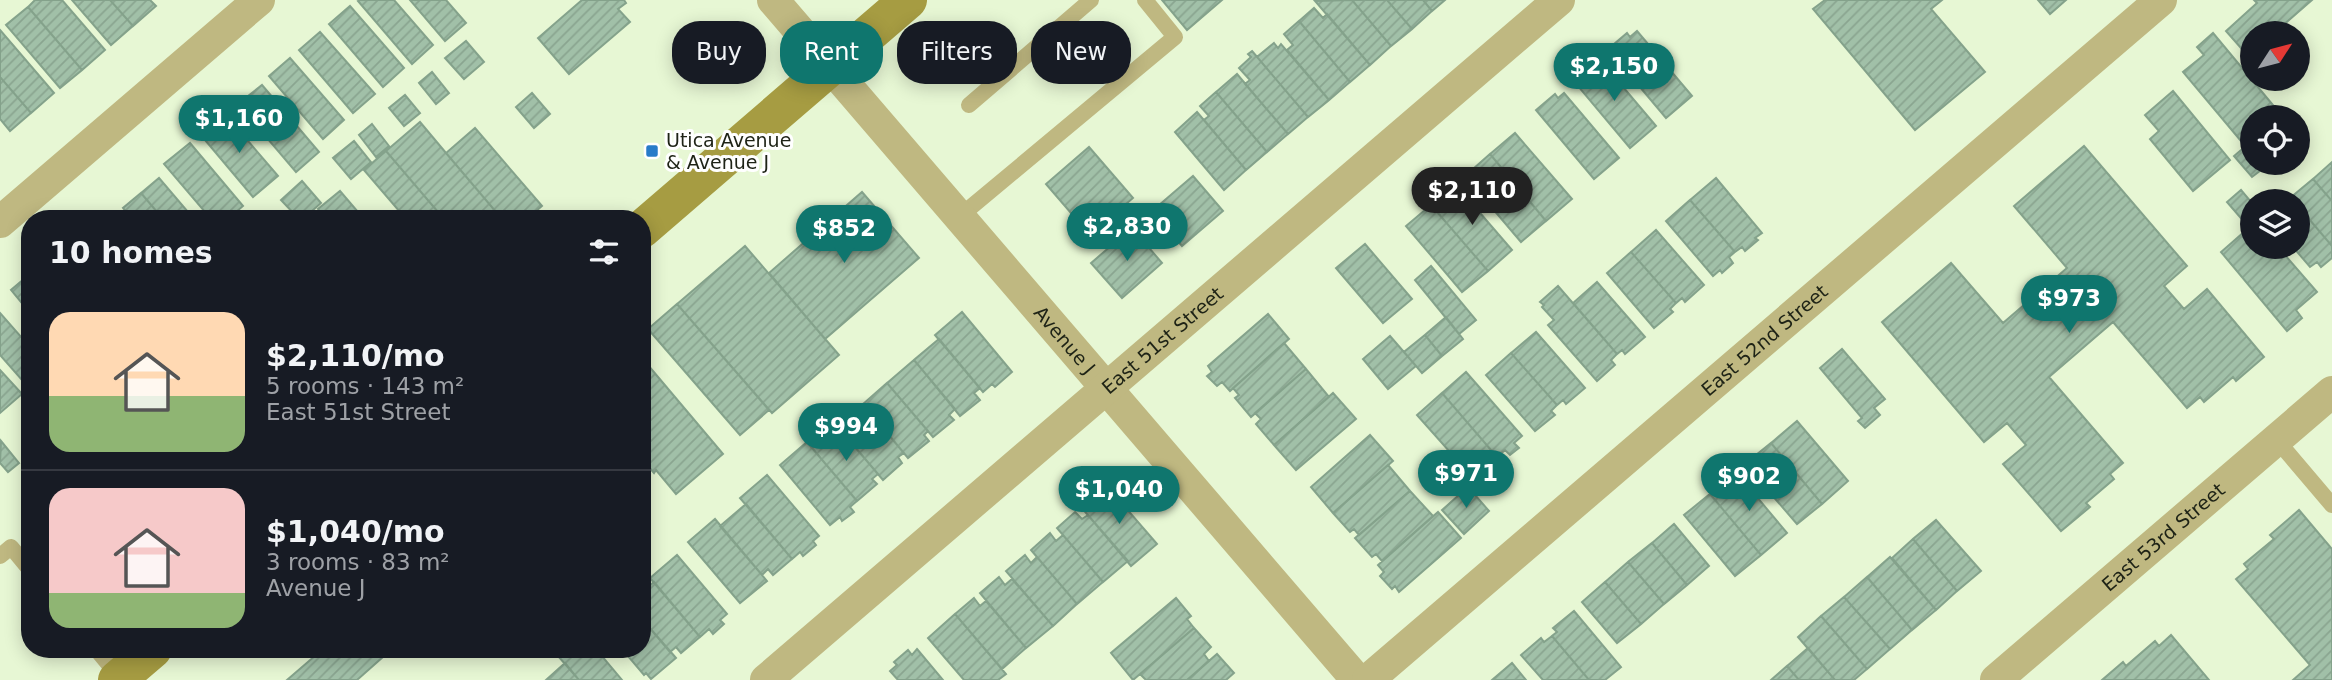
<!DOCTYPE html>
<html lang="en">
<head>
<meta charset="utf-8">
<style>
  :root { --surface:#171b24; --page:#242831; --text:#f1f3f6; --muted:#9ea1a6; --line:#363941; --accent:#0f766e }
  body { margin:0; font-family:"DejaVu Sans",sans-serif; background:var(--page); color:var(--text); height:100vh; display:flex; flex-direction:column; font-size:26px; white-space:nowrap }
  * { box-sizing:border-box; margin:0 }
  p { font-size:23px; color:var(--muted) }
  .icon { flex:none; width:38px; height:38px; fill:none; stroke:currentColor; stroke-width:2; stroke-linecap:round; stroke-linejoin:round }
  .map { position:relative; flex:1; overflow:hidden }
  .details { position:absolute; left:21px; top:210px; width:630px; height:448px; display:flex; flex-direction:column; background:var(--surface); border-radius:28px; box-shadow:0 4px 18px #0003 }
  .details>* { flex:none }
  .top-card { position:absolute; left:672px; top:21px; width:665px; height:63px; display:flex; gap:14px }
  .needle { width:46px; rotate:54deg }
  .tools { position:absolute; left:2240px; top:21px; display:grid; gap:14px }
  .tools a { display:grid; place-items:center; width:70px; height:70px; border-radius:50%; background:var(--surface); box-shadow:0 4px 18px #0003; font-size:35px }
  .price { position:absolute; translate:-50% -60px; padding:0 16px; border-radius:24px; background:var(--accent); color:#fff; font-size:23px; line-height:46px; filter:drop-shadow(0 2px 4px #0008) }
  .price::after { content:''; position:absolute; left:50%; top:42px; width:21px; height:16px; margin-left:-10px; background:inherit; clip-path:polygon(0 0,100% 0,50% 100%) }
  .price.on { background:#222; color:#fff }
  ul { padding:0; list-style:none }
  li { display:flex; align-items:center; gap:21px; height:175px; padding:0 28px }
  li+li { border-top:2px solid var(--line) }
  li span { display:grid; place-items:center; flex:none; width:196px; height:140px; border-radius:21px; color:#555 }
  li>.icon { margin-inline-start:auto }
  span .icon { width:84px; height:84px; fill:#fffc; stroke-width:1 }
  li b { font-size:30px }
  h2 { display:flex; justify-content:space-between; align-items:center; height:84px; padding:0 28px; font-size:30px }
  .pill { padding:0 24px; border-radius:28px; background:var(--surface); box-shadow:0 4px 18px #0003; font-size:24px; line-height:63px }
  .pill.on { background:var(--accent); color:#fff }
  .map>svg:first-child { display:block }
</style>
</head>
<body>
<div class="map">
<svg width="2332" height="680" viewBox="0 0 2332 680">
  <defs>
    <pattern id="building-hatch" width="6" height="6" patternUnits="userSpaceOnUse" patternTransform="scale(1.75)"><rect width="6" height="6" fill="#a1c0a8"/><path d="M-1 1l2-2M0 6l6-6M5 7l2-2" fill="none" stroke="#8aa590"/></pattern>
  </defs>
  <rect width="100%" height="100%" fill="#e7f7d4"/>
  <!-- building -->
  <path fill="url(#building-hatch)" stroke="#84a28b" stroke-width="2" d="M35,0H62L105,50L82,70L28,7Z
    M72,0H110L133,26L111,45Z
    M110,0H150L156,6L133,26Z
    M360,0H394L433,45L412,64L358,1Z
    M410,0H446L466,23L445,41Z
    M582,0H624L626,3L618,9L630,22L569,74L538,38Z
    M1162,0H1222L1187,30Z
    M1352,0H1387L1412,29L1391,46Z
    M1352,0L1391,46L1370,65L1315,1Z
    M1387,0H1423L1432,11L1412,29Z
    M1423,0H1445L1432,11Z
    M1825,0H1942L1931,9L1985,72L1915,130L1813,9Z
    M2038,0H2066L2050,14Z
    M2254,0H2312L2274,33H2252V52L2248,56L2226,31L2257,3Z
    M350,6L404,68L383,87L329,24Z
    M28,7L82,70L60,88L6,25Z
    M1314,8L1323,18L1327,14L1370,65L1350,82L1299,21Z
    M1299,21L1350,82L1329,100L1287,50L1293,45L1284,34Z
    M0,30L54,93L31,113L0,77Z
    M1637,31L1692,96L1666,118L1608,49L1627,33L1630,37Z
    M320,32L375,94L353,113L299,50Z
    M2213,33L2277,110L2269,117H2252V132L2241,141L2183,72L2204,55L2197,47Z
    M466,41L484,62L464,79L445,58Z
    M1274,43L1278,48L1281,44L1329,100L1308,117L1257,57Z
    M1252,51L1308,117L1288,134L1245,84L1250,80L1239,68L1251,57L1248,54Z
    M290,58L344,120L323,139L269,76Z
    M1601,61L1656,126L1630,148L1572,79L1592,63L1594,67Z
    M432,72L449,93L436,104L419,83Z
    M1237,74L1288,134L1267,152L1216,92Z
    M0,77L31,113L10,131L0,119Z
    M262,85L319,152L296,172L238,104Z
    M2173,91L2230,160L2193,191L2150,139L2159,131L2145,115Z
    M1216,92L1267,152L1246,170L1204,120L1209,116L1200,106Z
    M532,93L550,114L534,128L516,107Z
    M1564,93L1619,158L1594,179L1536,110L1555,94L1558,98Z
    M405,95L420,113L404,126L389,108Z
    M1197,112L1246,170L1224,190L1175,132Z
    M224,113L278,176L253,197L200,134Z
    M420,122L446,153L502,219H444L386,151Z
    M372,124L389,146L376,157L359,135Z
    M475,128L542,206L527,219H502L446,153Z
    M1515,133L1572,199L1546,221L1490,154Z
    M354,141L371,162L351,179L333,158Z
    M190,143L243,206L228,219H211L164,164Z
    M2247,145L2252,152V163H2262L2265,167L2252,177L2234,156Z
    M2084,146L2187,266L2164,286L2184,309L2207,289L2264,357L2236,381L2233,377L2204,402L2200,397L2187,408L2113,322L2049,377L2123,463L2110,474L2114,479L2086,503L2090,507L2061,531L2003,464L2026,445L2007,423L1984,442L1882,322L1951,263L2003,323L2067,268L2014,206Z
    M1089,147L1133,198L1090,235L1046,184Z
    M386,151L444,219H406L364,170Z
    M1490,154L1546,221L1521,242L1465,176Z
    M2332,162V201L2313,179Z
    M1193,176L1223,211L1182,246L1152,211Z
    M159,178L194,219H163L141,193Z
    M1716,178L1762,233L1755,238L1758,240L1745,251L1742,247L1735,252L1690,200Z
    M2313,179L2332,201V246L2298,206V201H2293L2290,198Z
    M302,181L321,203L303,219H299L281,200Z
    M1455,184L1512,250L1488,271L1431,205Z
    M2241,190L2252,203V218L2246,224L2227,202Z
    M340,191L364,219H326L318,209Z
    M862,192L919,258L825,339L769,273Z
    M141,193L163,219H132L123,208Z
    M1690,200L1735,252L1729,257L1733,263L1722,273L1720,270L1713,276L1666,221Z
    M1431,205L1488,271L1462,292L1406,226Z
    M2298,206L2332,246V258L2321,267L2317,262L2310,267L2293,247H2298Z
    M2252,225V247H2278L2317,292L2296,310L2302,318L2287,331L2221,252Z
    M1132,228L1162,263L1122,298L1091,263Z
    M1656,230L1704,285L1685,302L1682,298L1676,303L1631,252Z
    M1365,244L1412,299L1383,323L1336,268Z
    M745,246L839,355L772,413L677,304Z
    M1631,252L1676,303L1670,309L1673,312L1654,328L1607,273Z
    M1431,266L1476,320L1459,334L1415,280Z
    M30,274V313L11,290Z
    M1597,282L1645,337L1625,354L1622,350L1617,354L1573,303Z
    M1558,286L1617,354L1611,360L1615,365L1597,381L1548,325L1554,320L1542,307L1544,305L1540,302Z
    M677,304L769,410L740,435L648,329Z
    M962,312L1012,372L995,387L992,384L983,392L935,335Z
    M0,313L30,347L29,388L0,355Z
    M1268,314L1289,339L1230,391L1222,382L1217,386L1207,376L1212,372L1208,366Z
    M1446,317L1463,339L1442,356L1425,335Z
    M1536,332L1585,388L1566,404L1563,400L1557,405L1511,353Z
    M1425,335L1442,356L1422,373L1404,352Z
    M1390,336L1416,366L1388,389L1363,359Z
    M939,339L980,388L974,393L980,400L960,416L914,360Z
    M1284,343L1306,369L1251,417L1235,398L1239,395L1233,388Z
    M1842,349L1885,399L1874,408L1880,415L1865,428L1858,421L1862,418L1820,368Z
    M1511,353L1557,405L1551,411L1555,415L1535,431L1486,375Z
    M642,358L723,454L676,494L656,470L654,473L642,459Z
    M914,360L955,409L949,415L954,420L933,437L887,383Z
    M1306,369L1329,397L1274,445L1256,424L1261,419L1255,413Z
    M0,370L22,394L0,413Z
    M1466,372L1522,436L1514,443L1519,448L1510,455L1505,450L1497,457L1442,393Z
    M887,383L928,431L924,435L929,441L908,458L863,404Z
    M1333,393L1356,419L1296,470L1274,445Z
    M1442,393L1497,457L1490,464L1495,469L1484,478L1480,473L1473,478L1417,415Z
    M863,404L904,453L898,457L902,463L883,480L837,426Z
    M1797,421L1848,481L1822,504L1771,443Z
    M837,426L878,474L872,479L877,484L857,501L812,448Z
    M1370,435L1393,461L1333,513L1311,487Z
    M1,441L19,463L8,472L0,463Z
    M807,442L857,501L850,507L854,512L842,521L840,517L830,525L780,465Z
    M1771,443L1822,504L1797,524L1745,464Z
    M1388,465L1410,491L1359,535L1354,529L1350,532L1333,513Z
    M1736,472L1787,533L1761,555L1710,494Z
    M767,475L819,536L813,541L816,545L803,556L800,552L792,559L740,498Z
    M1106,485L1157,544L1131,566L1081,507Z
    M1468,487L1489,511L1464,534L1442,510Z
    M1410,491L1433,516L1382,561L1376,554L1372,557L1355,538Z
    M1710,494L1761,555L1735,576L1684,515Z
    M746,504L792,559L773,575L768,569L762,575L720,526Z
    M2299,510L2332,549V680H2293L2310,665L2236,579L2248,569L2244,564L2274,539L2270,535Z
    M1075,512L1082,519L1088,515L1128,561L1103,582L1057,528Z
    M1438,512L1461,538L1399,592L1395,586L1392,589L1380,576L1384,572L1378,565Z
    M715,519L767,581L740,603L688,542Z
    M1936,520L1981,571L1957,591L1913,539Z
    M1674,524L1709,566L1687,585L1652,543Z
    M1050,533L1056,541L1063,535L1103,582L1077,604L1031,550Z
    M1913,539L1957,591L1936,610L1892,558Z
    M1652,543L1687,585L1664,604L1628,562Z
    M677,555L727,614L720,620L724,624L713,634L709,629L700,637L650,578Z
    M1025,555L1031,563L1037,557L1077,604L1053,626L1006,571Z
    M1890,557L1936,610L1912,630L1867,577Z
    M1628,562L1664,604L1641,624L1605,582Z
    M999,577L1005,585L1012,579L1053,626L1026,648L980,593Z
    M1867,577L1912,630L1890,649L1844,597Z
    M654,582L700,637L681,653L676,647L670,652L642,619V592Z
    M1605,582L1641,624L1617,643L1582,602Z
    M1844,597L1890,649L1867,669L1821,616Z
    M974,598L980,606L986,601L1026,648L1002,669L955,614Z
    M1176,598L1191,616L1187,619L1194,628L1133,680L1111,653Z
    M1574,611L1621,667L1605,680H1589L1552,636L1557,632L1553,628Z
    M955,614L1006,674L998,680H964L928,638Z
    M1821,616L1867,669L1854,680H1835L1798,637Z
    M642,619L676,658L651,679L646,673L644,675L622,649H642Z
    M1194,628L1211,647L1204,654L1209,661L1187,680H1146L1140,674Z
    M2171,635L2209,680H2102L2123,662L2126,666L2155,641L2159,646Z
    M1552,636L1589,680H1543L1521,655L1541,638L1544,642Z
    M1808,648L1835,680H1799L1787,666Z
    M323,649H392L357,680H287Z
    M565,649H596L622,680H579L558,656Z
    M917,649L943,680H898L890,671L897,665L894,662L908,650L912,655Z
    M1217,654L1234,673L1226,680H1187Z
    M565,663L579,680H546Z
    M1512,663L1526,680H1492Z
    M1787,666L1799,680H1771Z"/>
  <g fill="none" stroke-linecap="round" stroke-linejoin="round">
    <!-- service -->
    <path stroke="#bfb881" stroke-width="16" d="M969,105L1091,0
      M959,217L1175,37L1145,0
      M2276,439L2332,505
      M0,556L11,547L30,570
      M96,649L120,678"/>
    <!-- minor -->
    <g stroke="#bfb881" stroke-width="32">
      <path id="s1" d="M773,0L1357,680"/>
      <path d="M0,222L259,0"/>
      <path id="s2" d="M766,680L1559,0"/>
      <path id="s3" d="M1368,680L2161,0"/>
      <path id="s4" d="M1996,680L2332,392"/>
    </g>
    <!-- secondary -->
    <path stroke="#a69c42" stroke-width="38" d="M642,229L908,0
      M117,680L153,649"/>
  </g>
  <!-- markers -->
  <rect fill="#287bc9" stroke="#fff" stroke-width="2.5" x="645" y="144" width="14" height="14" rx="3.5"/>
  <g text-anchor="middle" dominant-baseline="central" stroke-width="6" stroke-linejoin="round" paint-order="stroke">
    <!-- poi labels -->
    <g font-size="19" fill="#1e2316" stroke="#fff" text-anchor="start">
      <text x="666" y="140">Utica Avenue<tspan x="666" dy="22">&amp; Avenue J</tspan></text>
    </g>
    <!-- street labels -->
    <g font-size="19" fill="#1e2316" stroke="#fff">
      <text stroke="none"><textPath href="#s2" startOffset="522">East 51st Street</textPath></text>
      <text stroke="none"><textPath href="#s3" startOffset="522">East 52nd Street</textPath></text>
      <text stroke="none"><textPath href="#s1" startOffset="448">Avenue J</textPath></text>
      <text stroke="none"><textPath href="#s4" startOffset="220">East 53rd Street</textPath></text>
    </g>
  </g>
</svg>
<div class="tools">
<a><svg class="needle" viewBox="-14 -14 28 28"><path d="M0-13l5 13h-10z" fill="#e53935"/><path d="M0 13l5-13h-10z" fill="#9ea1a6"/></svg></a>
<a><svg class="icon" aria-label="locate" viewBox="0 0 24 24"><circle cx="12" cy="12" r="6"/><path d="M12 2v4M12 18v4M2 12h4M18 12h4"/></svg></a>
<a><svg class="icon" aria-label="layers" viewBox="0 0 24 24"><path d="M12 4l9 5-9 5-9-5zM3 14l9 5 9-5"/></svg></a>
</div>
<b class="price" style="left:1614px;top:103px">$2,150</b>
<b class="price" style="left:239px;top:155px">$1,160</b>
<b class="price on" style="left:1472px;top:227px">$2,110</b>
<b class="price" style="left:1127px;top:263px">$2,830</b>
<b class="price" style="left:844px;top:265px">$852</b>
<b class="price" style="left:2069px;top:335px">$973</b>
<b class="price" style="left:846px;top:463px">$994</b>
<b class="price" style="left:1466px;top:510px">$971</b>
<b class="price" style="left:1749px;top:513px">$902</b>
<b class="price" style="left:1119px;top:526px">$1,040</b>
<div class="top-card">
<a class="pill">Buy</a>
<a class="pill on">Rent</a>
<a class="pill">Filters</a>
<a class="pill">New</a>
</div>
<section class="details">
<h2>10 homes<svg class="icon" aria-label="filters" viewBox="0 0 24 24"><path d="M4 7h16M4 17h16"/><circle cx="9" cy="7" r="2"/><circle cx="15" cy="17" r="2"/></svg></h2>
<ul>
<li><span style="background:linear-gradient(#ffd9b3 60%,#8fb573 0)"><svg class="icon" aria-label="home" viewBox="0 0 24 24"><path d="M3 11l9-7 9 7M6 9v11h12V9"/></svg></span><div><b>$2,110/mo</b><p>5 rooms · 143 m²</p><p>East 51st Street</p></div></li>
<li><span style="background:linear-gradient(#f6c9c9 75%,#8fb573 0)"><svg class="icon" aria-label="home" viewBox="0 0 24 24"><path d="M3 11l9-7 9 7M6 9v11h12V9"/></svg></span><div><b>$1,040/mo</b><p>3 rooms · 83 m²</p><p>Avenue J</p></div></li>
</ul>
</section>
</div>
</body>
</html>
